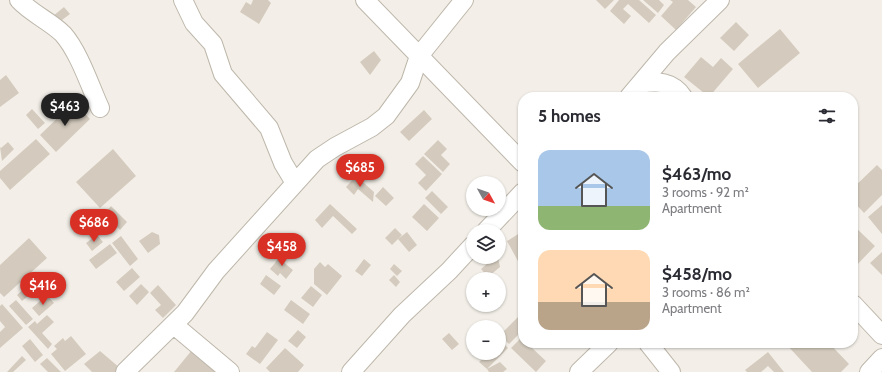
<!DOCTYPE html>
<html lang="en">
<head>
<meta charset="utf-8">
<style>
  :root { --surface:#fff; --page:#f2f2f3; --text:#2b2b33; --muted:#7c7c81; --accent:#d93025 }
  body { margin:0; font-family:Cabin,sans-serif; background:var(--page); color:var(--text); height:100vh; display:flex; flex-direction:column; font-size:15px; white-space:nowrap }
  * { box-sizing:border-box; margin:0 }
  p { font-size:13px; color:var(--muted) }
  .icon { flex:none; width:22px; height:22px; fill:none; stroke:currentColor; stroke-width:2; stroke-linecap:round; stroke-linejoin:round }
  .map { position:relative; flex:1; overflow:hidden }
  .drawer { position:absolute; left:518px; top:92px; width:340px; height:256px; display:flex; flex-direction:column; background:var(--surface); border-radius:16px; box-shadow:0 1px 3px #0004 }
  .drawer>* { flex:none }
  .needle { width:26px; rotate:130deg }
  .fabs { position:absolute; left:466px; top:176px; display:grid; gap:8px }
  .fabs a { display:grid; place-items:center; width:40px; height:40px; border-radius:50%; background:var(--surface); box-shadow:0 1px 3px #0004; font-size:20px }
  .price { position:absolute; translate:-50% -34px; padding:0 9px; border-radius:14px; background:var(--accent); color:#fff; font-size:13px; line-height:26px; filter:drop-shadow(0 1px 2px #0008) }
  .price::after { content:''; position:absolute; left:50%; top:24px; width:12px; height:9px; margin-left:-6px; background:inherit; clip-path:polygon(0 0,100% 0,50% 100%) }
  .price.active { background:#222; color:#fff }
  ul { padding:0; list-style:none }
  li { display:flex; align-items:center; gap:12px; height:100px; padding:0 20px }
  li span { display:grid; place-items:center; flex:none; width:112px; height:80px; border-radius:12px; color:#555 }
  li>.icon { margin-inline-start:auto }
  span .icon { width:48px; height:48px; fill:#fffc; stroke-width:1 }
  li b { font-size:17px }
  h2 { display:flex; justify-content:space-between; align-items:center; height:48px; padding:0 20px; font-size:17px }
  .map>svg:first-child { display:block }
</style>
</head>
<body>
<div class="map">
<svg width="882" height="372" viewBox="0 0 882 372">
  <rect width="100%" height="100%" fill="#f3efe8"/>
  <!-- building -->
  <path fill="#d4cbbe" d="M253,0H268L271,3L259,24L240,12L246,2L251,5Z
    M596,0H614L605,9Z
    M619,0H639L656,15L649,23L628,4L623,9L631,16L624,24L610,11Z
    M643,0H659L664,5L658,13Z
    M670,0H688L696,7L676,30L661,16L673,2Z
    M64,7L70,14L58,23L53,16Z
    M736,22L749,35L734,51L720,38Z
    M780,29L800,53L758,88L738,64Z
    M374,51L381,60L370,75L360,62Z
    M701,57L713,67L721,58L733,69L709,97L684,77Z
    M6,75L19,93L0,107V80Z
    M74,102L90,119L56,152L40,135Z
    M32,109L45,123L38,129L26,115Z
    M424,110L432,119L409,141L400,132Z
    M36,139L50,154L10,190L0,178V171Z
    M438,140L447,149L441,155L450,164L443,172L424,154Z
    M8,142L14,149L2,161L0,147L1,148Z
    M113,149L136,176L100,208L76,182Z
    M423,156L442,174L426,191L418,183L426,175L415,164Z
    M877,165L882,170V195L864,213L853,201V188Z
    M356,176L374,192L373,202L358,189L354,195L346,187Z
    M383,187L394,198L386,206L375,196Z
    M432,191L448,207L441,214L425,198Z
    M330,204L357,229L352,234L333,216L322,228L315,220Z
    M424,204L439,218L427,231L412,217Z
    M882,205V234L868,217Z
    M111,206L127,222L120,230L104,214Z
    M853,225L875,246L855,267L853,264Z
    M395,228L402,235L392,245L385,238Z
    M523,231V261L519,263L507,241Z
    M152,232L159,235L160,244L148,253L139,241Z
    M407,232L417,245L409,252L398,239Z
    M97,235L103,242L92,251L86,243Z
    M121,236L138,259L130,266L112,243Z
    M29,238L47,258L4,297L0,293V265Z
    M110,244L117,253L96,269L89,260Z
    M882,252V275L870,263Z
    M283,253L287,256L282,261L293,270L286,279L280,273L278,276L270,269Z
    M495,257H498L500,267L488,277L481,269Z
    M364,259L371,265L362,276L355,271Z
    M320,262L325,267L328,264L342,276L327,295L314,284V269Z
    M394,264L402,271L397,276L390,269Z
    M132,268L140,277L124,291L116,282Z
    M266,275L281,286L274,295L260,284Z
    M394,275L400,282L396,287L389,280Z
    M141,284L149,292L137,305L129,296Z
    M28,285L33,292L22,301L17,295Z
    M158,285L176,305L163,318L155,310L161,305L150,293Z
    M311,286L322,295L313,307L301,298Z
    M47,295L54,303L39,316L32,308Z
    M16,300L33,319L26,325L9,306Z
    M291,300L310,314L303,324L284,310Z
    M2,304L23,328L0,348V332L5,327L0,321V306Z
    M521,314L523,316V330L520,333L523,331V343H536L531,347L546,361L536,372L511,348L521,338L519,334L509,344L500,335Z
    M47,315L54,322L42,333L52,344L48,349L28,327L35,321L37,324Z
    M298,330L306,337L297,348L288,341Z
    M267,332L278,340L260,364L246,354L252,346L255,348Z
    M449,333L459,344L452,350L442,339Z
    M71,336L86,354L65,371L51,354L57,349L54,346L63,338L65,341Z
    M30,339L43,355L35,362L22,346Z
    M499,339L508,348L487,369L479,362L488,353H499Z
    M785,343H829L849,364L841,372H812Z
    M285,348L304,365L298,372H270L266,368Z
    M192,350L219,372H174Z
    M100,351L120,368L116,372H92L84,364Z
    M768,352L784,372H774L768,366L761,372H747L745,370Z
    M22,356L26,360L13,372H7Z
    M47,358L61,372H48L40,364Z
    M500,362L507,369L503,372H489L487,369Z"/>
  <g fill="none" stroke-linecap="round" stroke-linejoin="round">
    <!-- street casing -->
    <g stroke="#beb7ab" stroke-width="20">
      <path id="street" d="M19,0C32,14 50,21 63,34C79,52 90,86 100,108
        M183,0L194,23L213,44L223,74L269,128L283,163L295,183
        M365,0L523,163
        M640,84C657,81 672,81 683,97
        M629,97L667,52L720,0
        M486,231L523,192
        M853,304L882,335
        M174,325L230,372
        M648,343L671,372
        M125,372L185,313L216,271L317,159L335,147L372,127L386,116L410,83L419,56L464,0
        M351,372L402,315L449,271L473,245
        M579,372L609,343
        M869,372L882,358"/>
    </g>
    <!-- street -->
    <use href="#street" stroke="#fff" stroke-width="18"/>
  </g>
</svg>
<div class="fabs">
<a><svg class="needle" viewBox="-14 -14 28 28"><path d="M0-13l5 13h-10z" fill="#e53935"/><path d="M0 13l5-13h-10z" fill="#7c7c81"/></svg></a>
<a><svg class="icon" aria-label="layers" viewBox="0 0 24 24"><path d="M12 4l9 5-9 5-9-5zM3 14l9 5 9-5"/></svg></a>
<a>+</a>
<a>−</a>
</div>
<b class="price active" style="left:65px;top:127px">$463</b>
<b class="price" style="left:360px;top:188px">$685</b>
<b class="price" style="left:94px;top:243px">$686</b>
<b class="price" style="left:282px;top:267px">$458</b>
<b class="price" style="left:43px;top:306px">$416</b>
<section class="drawer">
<h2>5 homes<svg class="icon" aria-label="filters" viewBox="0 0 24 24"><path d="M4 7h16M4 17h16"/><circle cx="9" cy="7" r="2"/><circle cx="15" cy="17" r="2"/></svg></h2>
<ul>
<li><span style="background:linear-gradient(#a9c7e8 70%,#8fb573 0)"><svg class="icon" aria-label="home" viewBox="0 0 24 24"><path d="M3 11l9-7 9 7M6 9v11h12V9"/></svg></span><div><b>$463/mo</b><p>3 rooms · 92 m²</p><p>Apartment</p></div></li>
<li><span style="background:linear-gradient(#ffd9b3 65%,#b9a48a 0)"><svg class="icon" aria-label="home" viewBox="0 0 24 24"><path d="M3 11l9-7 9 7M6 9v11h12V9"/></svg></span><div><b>$458/mo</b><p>3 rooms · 86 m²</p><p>Apartment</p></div></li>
</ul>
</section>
</div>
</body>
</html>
